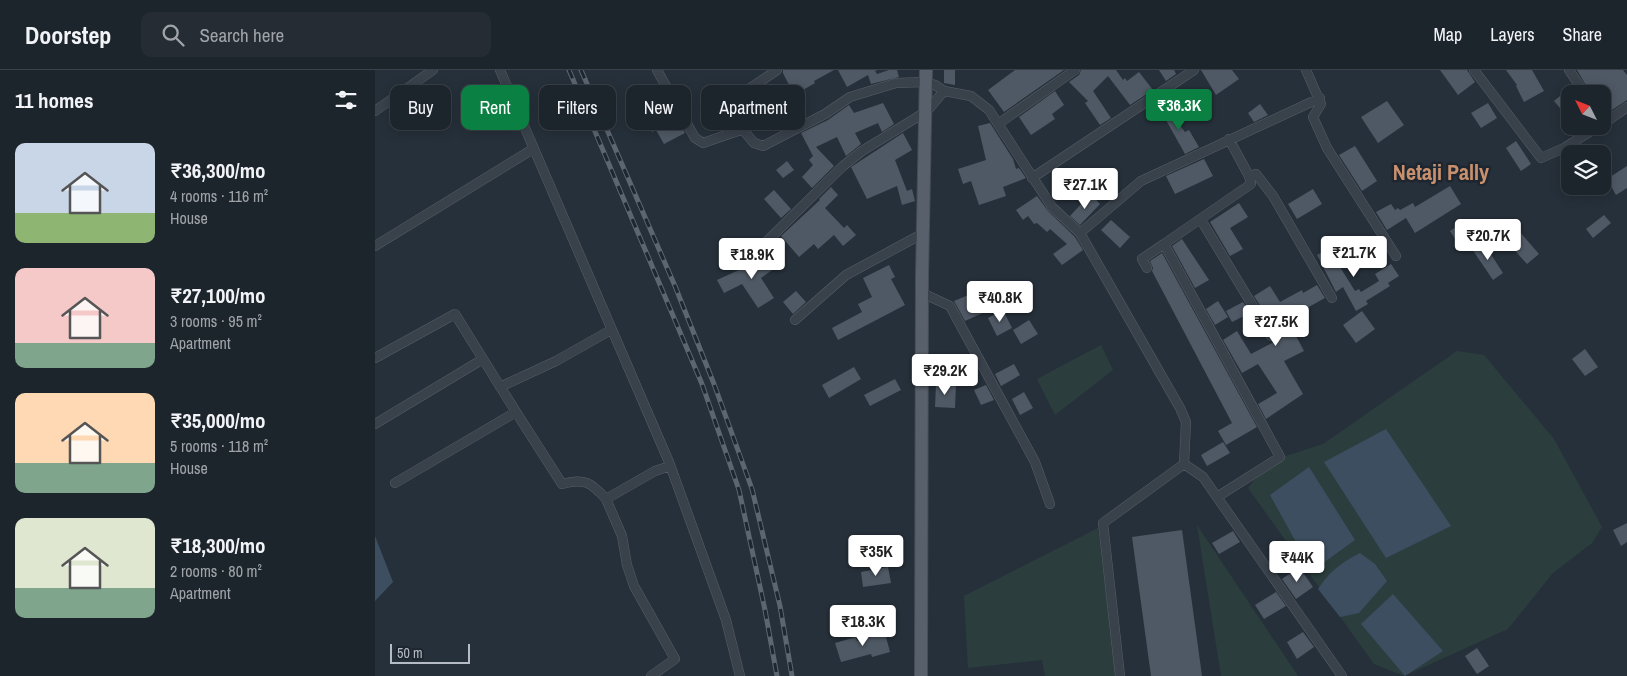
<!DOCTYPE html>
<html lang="en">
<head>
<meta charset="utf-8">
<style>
  :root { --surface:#1c242c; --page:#252c34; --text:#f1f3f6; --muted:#a0a4a9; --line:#3a4148; --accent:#0b8043 }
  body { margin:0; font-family:"Archivo Narrow",sans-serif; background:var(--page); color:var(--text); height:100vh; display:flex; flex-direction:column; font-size:19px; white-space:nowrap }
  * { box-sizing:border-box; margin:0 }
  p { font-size:16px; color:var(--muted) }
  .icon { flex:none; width:28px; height:28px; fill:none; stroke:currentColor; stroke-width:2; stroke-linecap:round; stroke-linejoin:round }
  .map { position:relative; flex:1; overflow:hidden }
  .panel { display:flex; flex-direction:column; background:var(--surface); width:375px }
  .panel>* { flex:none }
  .hud { position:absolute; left:15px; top:15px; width:475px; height:45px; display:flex; gap:10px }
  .needle { width:32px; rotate:312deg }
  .controls { position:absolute; left:1186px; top:15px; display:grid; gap:10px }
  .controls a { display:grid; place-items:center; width:50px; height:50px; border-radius:10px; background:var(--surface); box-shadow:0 2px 12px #0003,0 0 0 1px var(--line); font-size:25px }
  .scale { position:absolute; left:15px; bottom:12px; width:80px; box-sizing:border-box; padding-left:5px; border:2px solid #b5bcc6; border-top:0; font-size:14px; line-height:18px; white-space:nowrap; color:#b5bcc6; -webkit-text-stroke:4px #1e2630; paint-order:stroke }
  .price { position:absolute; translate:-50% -42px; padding:0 11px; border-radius:5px; background:#fff; color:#222; font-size:16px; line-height:32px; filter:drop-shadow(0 1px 2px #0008) }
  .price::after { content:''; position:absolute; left:50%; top:30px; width:15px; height:11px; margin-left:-8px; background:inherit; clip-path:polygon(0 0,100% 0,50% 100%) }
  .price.current { background:var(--accent); color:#fff }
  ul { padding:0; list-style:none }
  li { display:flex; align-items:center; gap:15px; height:125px; padding:0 15px }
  li span { display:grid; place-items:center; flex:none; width:140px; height:100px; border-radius:10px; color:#555 }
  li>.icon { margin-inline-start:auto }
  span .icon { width:60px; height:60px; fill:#fffc; stroke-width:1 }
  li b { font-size:21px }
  h2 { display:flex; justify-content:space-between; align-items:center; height:60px; padding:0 15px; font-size:21px }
  .tag { padding:0 18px; border-radius:10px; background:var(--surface); box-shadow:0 2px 12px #0003,0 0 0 1px var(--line); font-size:18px; line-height:45px }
  .tag.current { background:var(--accent); color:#fff }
  header { display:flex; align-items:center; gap:30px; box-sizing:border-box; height:70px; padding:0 25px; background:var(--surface); border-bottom:1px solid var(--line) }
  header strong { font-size:24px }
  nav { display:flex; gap:28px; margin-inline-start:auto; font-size:18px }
  .search { width:350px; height:45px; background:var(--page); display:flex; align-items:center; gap:12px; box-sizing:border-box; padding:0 18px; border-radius:10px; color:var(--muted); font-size:19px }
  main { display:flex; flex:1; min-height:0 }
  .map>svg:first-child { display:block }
</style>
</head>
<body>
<header>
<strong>Doorstep</strong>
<div class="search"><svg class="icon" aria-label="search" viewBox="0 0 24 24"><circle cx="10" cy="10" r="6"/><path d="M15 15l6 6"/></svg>Search here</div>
<nav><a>Map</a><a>Layers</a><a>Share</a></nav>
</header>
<main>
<section class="panel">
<h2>11 homes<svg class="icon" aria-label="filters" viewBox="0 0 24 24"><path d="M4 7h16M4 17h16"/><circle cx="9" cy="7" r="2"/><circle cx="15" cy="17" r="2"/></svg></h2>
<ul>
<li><span style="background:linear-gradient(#c9d6e8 70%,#8fb573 0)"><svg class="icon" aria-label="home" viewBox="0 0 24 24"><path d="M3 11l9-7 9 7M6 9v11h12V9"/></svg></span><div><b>₹36,300/mo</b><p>4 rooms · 116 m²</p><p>House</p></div></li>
<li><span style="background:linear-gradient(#f6c9c9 75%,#7fa58c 0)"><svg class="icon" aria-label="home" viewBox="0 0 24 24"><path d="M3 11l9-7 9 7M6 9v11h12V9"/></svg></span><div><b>₹27,100/mo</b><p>3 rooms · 95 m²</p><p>Apartment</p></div></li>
<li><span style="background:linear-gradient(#ffd9b3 70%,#7fa58c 0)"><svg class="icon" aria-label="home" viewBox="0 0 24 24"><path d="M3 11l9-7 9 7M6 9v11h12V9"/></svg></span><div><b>₹35,000/mo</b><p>5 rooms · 118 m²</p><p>House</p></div></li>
<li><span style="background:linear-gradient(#dfe7d0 70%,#7fa58c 0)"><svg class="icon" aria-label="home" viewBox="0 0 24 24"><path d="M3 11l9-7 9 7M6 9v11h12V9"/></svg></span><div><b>₹18,300/mo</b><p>2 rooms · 80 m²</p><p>Apartment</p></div></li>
</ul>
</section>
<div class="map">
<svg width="1252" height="606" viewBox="0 0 1252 606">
  <rect width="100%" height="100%" fill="#26303a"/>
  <!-- green -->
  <path fill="#2b3e3d" d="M726,275L738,300L680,345L662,309Z
    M1082,281L1109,285L1179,369L1227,457L1217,473L1178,503L1133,559L1029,606L999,594L873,418L893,392L948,374Z
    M822,455L923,606H846Z
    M723,458L741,606H670L667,590L593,598L589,526Z"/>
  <!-- water -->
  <path fill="#3d4e61" d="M1011,359L1076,456L1011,488L949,392Z
    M934,397L980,470L937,501L895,425Z
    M0,466L18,512L0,531Z
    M985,483L1000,494L1012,511L984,543L965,547L943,519C954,502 967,492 985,483Z
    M1018,524L1068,581L1030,606L986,554Z"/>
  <!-- building -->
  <path fill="#4f5965" d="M408,0H459L439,11L440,13L428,20L430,24L421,29L408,3Z
    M463,0H503L500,1L502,4L514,0H522L524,7L496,14L493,5L472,17Z
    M569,0H580V15L569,13Z
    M640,0H689L629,42L613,20Z
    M706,0H741L748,10L750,8L752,11L764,2L778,20L755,35L733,6L718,21L736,48L725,55L710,33L713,31L694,12L704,5Z
    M784,0H799L801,4L791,11Z
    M826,0H857L864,9L841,25Z
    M1065,0H1092L1100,12L1083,25Z
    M1131,0H1157L1169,21L1149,32L1141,16L1142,15Z
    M1202,0H1248L1252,5V30L1228,46V24H1216Z
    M1197,16L1202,24H1195V50L1179,31Z
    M392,18L407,38L376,60L367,51L348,60L336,43L349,34L355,43L368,34L370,36Z
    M680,21L689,35L677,44L680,49L656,65L644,47Z
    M290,28L310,63L289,74L281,60L277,62L270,51L279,46L274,37Z
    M1012,31L1029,55L1003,73L986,47Z
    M787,32L810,62L814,60L824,77L810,84L782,34Z
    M508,33L519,54L507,62L503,53L480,63L486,74L471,86L462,67L441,77L459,96L437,118L427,107L438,95L434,90L438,86L426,63L453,50L474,35L479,43Z
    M1113,33L1122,48L1106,58L1096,43Z
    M885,34L893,45L879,52L873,43Z
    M615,53L638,89L641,99L644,98L651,108L628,117L631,126L604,135L596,111L588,114L583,99L611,90L603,56Z
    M528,63L537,80L520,90L532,121L537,119L540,131L527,135L522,116L492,129L476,97Z
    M1141,71L1156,94L1146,101L1131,78Z
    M980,76L1002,111L987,121L964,85Z
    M829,89L838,106L800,124L791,106Z
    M412,91L419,100L408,108L401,100Z
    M1252,96V118L1241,125L1232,109Z
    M1075,116L1086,134L1040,163L1031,148L1012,160L1001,142L1016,134L1020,140L1023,138L1025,140L1038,133L1040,137Z
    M456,117L463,125L450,138L469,158L472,155L481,165L468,176L459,165L443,179L439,174L424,187L406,166L445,130L444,129Z
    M938,119L947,134L922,149L913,134Z
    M399,120L416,139L406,148L389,129Z
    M717,125L725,134L705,155L695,146L707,133Z
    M662,126L673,141L700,167L708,180L687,195L678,184L692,174L675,159L672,162L662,153L659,154L653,146L648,150L641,140Z
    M864,133L873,147L855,158L868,179L855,186L835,152Z
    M1229,145L1236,153L1218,168L1211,159Z
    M736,150L755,167L745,178L726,160Z
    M1088,152L1100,172L1087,180L1075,161Z
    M1138,154L1164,184L1152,194L1126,165Z
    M807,169L834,210L820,218L797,176Z
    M968,170L972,178L958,186L980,221L984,219L986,222L1004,211L1000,204L1016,194L1024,206L1013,213L1015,216L991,231L993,234L981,241L968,217L961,222L942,185Z
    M1108,172L1128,203L1118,210L1097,179Z
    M394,181L404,195L386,208L399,228L383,238L367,214L349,223L342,210L377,194Z
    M787,183L882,357L851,375L843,361L857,353L777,201L778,198L775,191Z
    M514,195L520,207L516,209L530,235L463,270L457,258L487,242L483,234L497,227L488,208Z
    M942,215L950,228L912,249L929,281L909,291L928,324L891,349L883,334L902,323L883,294L867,303L848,270L862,261L876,284L899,272L902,269V263L879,226L895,216L905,232L927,220L928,223Z
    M421,221L431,232L418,244L408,232Z
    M603,221L612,241L590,251L579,231Z
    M843,231L853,247L840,255L831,239Z
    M868,232L875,243L857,252L851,241Z
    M628,240L637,258L622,266L613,248Z
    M987,241L1000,259L981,273L968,255Z
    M654,250L663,264L646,274L638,260Z
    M1210,279L1223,297L1210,306L1197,289Z
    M639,294L645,305L626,316L620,304Z
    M479,297L486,309L454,328L447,315Z
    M520,309L526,320L495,336L489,325Z
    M561,314L581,315L580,338L560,337Z
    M611,315L619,330L606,335L599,320Z
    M649,322L658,338L645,345L637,329Z
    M848,372L855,383L832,396L826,385Z
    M1252,453V472L1246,476L1238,460Z
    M807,460L827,606H776L757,467Z
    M858,461L865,472L844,484L837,473Z
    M513,497L516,513L488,517L486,502Z
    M924,497L938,517L921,529L907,509Z
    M901,522L911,536L889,549L880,535Z
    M928,562L939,577L922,589L912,572Z
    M510,563L515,582L497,587L496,584L466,592L460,573L481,567L482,571Z
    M1102,578L1114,596L1102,604L1090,586Z"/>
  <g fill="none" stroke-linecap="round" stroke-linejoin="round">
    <!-- street casing -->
    <g stroke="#575f69" stroke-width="10">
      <path id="street" d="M125,0L294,392L351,550L365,606
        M282,0L320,68L328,73L363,61H369L379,73L388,76L450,44L475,27L521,13L551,12L560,15L569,21L596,26L614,40L677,137L705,163L805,338L811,352L809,394L828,407L967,606
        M931,0L946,34L938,47L952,78L1021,186
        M1099,0L1166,88L1189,78L1224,56
        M1194,0L1210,24
        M356,31L402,0
        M0,41L58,0
        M623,54L700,0
        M1228,54L1252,37
        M854,69L874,106L881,104L898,126L957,228
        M657,108L819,0
        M826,150L896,266
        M705,163L766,111L945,28
        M0,176L158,79
        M375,188L468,96L487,81L552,41L569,21
        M772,198L767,189L789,174
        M547,223L575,236L660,392L675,434
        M420,250L471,205L547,164
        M0,288L80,244L141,342
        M125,317L181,291L236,260
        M0,354L108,289
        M20,413L141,342L187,414C209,408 216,412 231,429L280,401L295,396
        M842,427L905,387L789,174L876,114L874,106
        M231,429L247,466L252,495L259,516L300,589L276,606
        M745,606L728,453L809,394"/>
    </g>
    <!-- primary casing -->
    <g stroke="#454d57" stroke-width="14">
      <path id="primary" d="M546,606L547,207L551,0"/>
    </g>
    <!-- street -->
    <use href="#street" stroke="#39414b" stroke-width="9"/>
    <!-- primary -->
    <use href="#primary" stroke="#58606b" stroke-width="12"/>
    <!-- rail casing -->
    <g stroke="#5c6671" stroke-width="5">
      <path id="rail" d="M194,0L327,314L364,420L390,540L402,606
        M206,0L300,216L339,314L377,419L405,536L417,606"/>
    </g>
    <!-- rail -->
    <use href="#rail" stroke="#1e2630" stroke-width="3" stroke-dasharray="9" stroke-linecap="butt"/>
  </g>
  <g text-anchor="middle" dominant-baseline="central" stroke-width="5" stroke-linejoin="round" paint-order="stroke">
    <!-- district labels -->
    <g font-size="22" font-weight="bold" fill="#c9906d" stroke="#1e2630">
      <text x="1066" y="102">Netaji Pally</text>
    </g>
  </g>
</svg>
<div class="controls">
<a><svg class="needle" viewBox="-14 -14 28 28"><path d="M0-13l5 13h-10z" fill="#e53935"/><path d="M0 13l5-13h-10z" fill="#a0a4a9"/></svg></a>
<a><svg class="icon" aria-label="layers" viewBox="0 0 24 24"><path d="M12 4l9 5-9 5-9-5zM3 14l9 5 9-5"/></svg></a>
</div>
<div class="scale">50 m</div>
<b class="price current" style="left:804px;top:61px">₹36.3K</b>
<b class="price" style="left:710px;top:140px">₹27.1K</b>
<b class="price" style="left:1113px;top:191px">₹20.7K</b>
<b class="price" style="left:979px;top:208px">₹21.7K</b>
<b class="price" style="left:377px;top:210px">₹18.9K</b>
<b class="price" style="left:625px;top:253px">₹40.8K</b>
<b class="price" style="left:901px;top:277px">₹27.5K</b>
<b class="price" style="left:570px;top:326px">₹29.2K</b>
<b class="price" style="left:501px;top:507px">₹35K</b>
<b class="price" style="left:922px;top:513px">₹44K</b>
<b class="price" style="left:488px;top:577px">₹18.3K</b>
<div class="hud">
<a class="tag">Buy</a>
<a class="tag current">Rent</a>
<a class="tag">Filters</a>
<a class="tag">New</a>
<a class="tag">Apartment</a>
</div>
</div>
</main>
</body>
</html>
